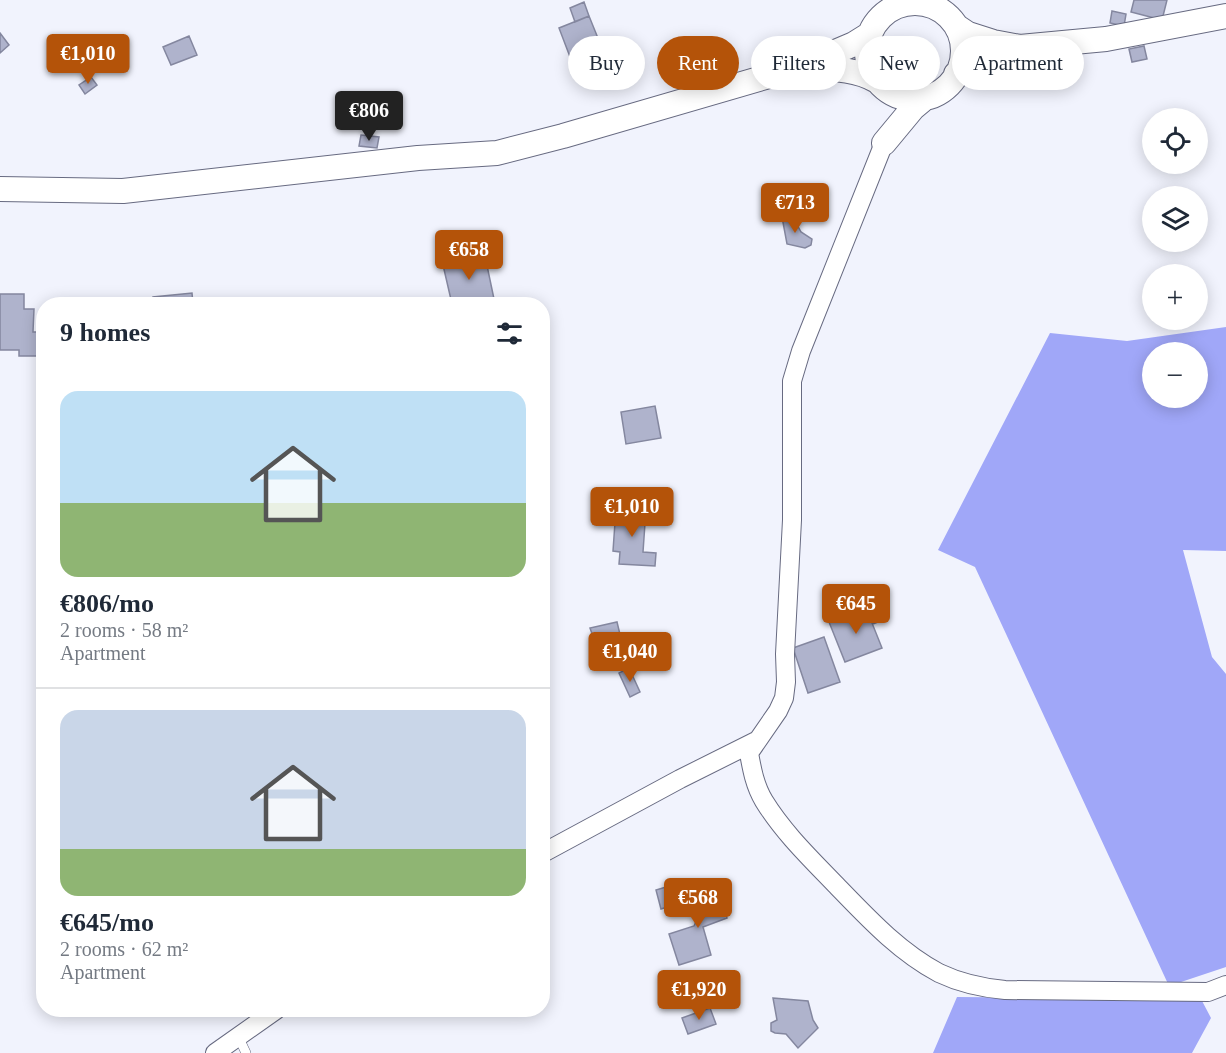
<!DOCTYPE html>
<html lang="en">
<head>
<meta charset="utf-8">
<style>
  :root { --surface:#fff; --page:#f6f6f7; --text:#1f2937; --muted:#747a83; --line:#e0e1e3; --accent:#b45309 }
  body { margin:0; font-family:Georgia,serif; background:var(--page); color:var(--text); height:100vh; display:flex; flex-direction:column; font-size:22px; white-space:nowrap }
  * { box-sizing:border-box; margin:0 }
  p { font-size:20px; color:var(--muted) }
  .icon { flex:none; width:33px; height:33px; fill:none; stroke:currentColor; stroke-width:2; stroke-linecap:round; stroke-linejoin:round }
  .map { position:relative; flex:1; overflow:hidden }
  .panel { position:absolute; left:36px; top:297px; width:514px; height:720px; display:flex; flex-direction:column; background:var(--surface); border-radius:24px; box-shadow:0 3px 15px #0003 }
  .panel>* { flex:none }
  .banner { position:absolute; left:568px; top:36px; width:567px; height:54px; display:flex; gap:12px }
  .fabs { position:absolute; left:1142px; top:108px; display:grid; gap:12px }
  .fabs a { display:grid; place-items:center; width:66px; height:66px; border-radius:50%; background:var(--surface); box-shadow:0 3px 15px #0003; font-size:30px }
  .price { position:absolute; translate:-50% -51px; padding:0 14px; border-radius:6px; background:var(--accent); color:#fff; font-size:20px; line-height:39px; filter:drop-shadow(0 2px 3px #0008) }
  .price::after { content:''; position:absolute; left:50%; top:36px; width:18px; height:14px; margin-left:-9px; background:inherit; clip-path:polygon(0 0,100% 0,50% 100%) }
  .price.current { background:#222; color:#fff }
  ul { padding:0; list-style:none }
  li { display:grid; align-content:center; gap:12px; height:318px; padding:0 24px }
  li+li { border-top:2px solid var(--line) }
  li span { display:grid; place-items:center; height:186px; border-radius:18px; color:#555 }
  li>.icon { margin-inline-start:auto }
  span .icon { width:108px; height:108px; fill:#fffc; stroke-width:1 }
  li b { font-size:26px }
  h2 { display:flex; justify-content:space-between; align-items:center; height:72px; padding:0 24px; font-size:26px }
  .chip { padding:0 21px; border-radius:27px; background:var(--surface); box-shadow:0 3px 15px #0003; font-size:21px; line-height:54px }
  .chip.current { background:var(--accent); color:#fff }
  .map>svg:first-child { display:block }
</style>
</head>
<body>
<div class="map">
<svg width="1226" height="1053" viewBox="0 0 1226 1053">
  <rect width="100%" height="100%" fill="#f1f3fd"/>
  <!-- forest -->
  <path fill="#a0a7f8" fill-rule="evenodd" d="M1226,327V551L1183,550L1212,657L1226,674V967L1169,986L975,567L938,550L1050,333L1127,341ZM1152,352H1197V398H1152Z
    M957,997L1201,999L1211,1018L1192,1053H933Z"/>
  <!-- building -->
  <path fill="#afb3cc" stroke="#84879f" stroke-width="1.5" d="M1134,0H1167L1162,20L1131,12Z
    M584,2L589,16L575,22L570,8Z
    M1112,11L1126,14L1124,26L1110,23Z
    M589,16L606,58L575,70L559,28Z
    M0,33L9,45L0,53Z
    M189,36L197,55L171,65L163,47Z
    M1144,46L1147,59L1132,62L1129,49Z
    M91,77L97,85L85,94L79,85Z
    M361,135L379,137L377,148L359,146Z
    M792,215L801,232L812,239L811,245L805,248L787,244L782,217Z
    M485,256L494,299L468,304H452L443,265Z
    M192,293L193,304H153V297Z
    M0,294H24V309H34L33,332H44V356H19V350H0Z
    M655,406L661,438L626,444L621,412Z
    M616,508L646,509L643,552L656,553L655,566L619,564L620,552L613,551Z
    M879,603L885,619L873,624L866,608Z
    M866,608L882,648L845,662L829,622Z
    M617,622L624,651L622,657L605,651L600,644L596,645L590,628Z
    M824,637L840,682L808,693L793,648Z
    M629,668L640,692L630,697L619,673Z
    M686,881L692,899L661,909L656,890Z
    M718,890L727,918L703,927L711,955L679,965L669,934L694,926L698,917L692,899Z
    M773,998L808,1001L813,1020L818,1028L798,1048L786,1034L775,1033L771,1031V1023L777,1020Z
    M710,1008L716,1024L688,1034L682,1018Z"/>
  <g fill="none" stroke-linecap="round" stroke-linejoin="round">
    <!-- lane casing -->
    <g stroke="#676a81" stroke-width="10">
      <path id="lane" d="M238,1036L246,1053"/>
    </g>
    <!-- street casing -->
    <g stroke="#676a81" stroke-width="20">
      <path id="street" d="M884,143L801,351L792,381V520L785,654L786,682L784,698L778,711L749,753C752,770 755,786 764,801C783,832 810,858 835,884C867,917 898,951 939,973C960,983 983,988 1005,990L1208,992L1226,985
        M543,853L680,779L756,741
        M215,1053L276,1010"/>
    </g>
    <!-- secondary casing -->
    <g stroke="#676a81" stroke-width="26">
      <path id="secondary" d="M867 51a48 48 0 1 1 96 0a48 48 0 1 1-96 0Z
        M956,26L968,34L993,42L1020,47L1106,39L1226,16
        M805,68C830,69 855,68 877,81
        M956,74L970,65L1018,47
        M884,143L913,108L925,98
        M0,189L123,191L418,158L497,153L563,136L800,67L854,44L870,34"/>
    </g>
    <!-- lane -->
    <use href="#lane" stroke="#fff" stroke-width="9"/>
    <!-- street -->
    <use href="#street" stroke="#fff" stroke-width="18"/>
    <!-- secondary -->
    <use href="#secondary" stroke="#fff" stroke-width="24"/>
  </g>
</svg>
<div class="fabs">
<a><svg class="icon" aria-label="locate" viewBox="0 0 24 24"><circle cx="12" cy="12" r="6"/><path d="M12 2v4M12 18v4M2 12h4M18 12h4"/></svg></a>
<a><svg class="icon" aria-label="layers" viewBox="0 0 24 24"><path d="M12 4l9 5-9 5-9-5zM3 14l9 5 9-5"/></svg></a>
<a>+</a>
<a>−</a>
</div>
<b class="price" style="left:88px;top:85px">€1,010</b>
<b class="price current" style="left:369px;top:142px">€806</b>
<b class="price" style="left:795px;top:234px">€713</b>
<b class="price" style="left:469px;top:281px">€658</b>
<b class="price" style="left:632px;top:538px">€1,010</b>
<b class="price" style="left:856px;top:635px">€645</b>
<b class="price" style="left:630px;top:683px">€1,040</b>
<b class="price" style="left:698px;top:929px">€568</b>
<b class="price" style="left:699px;top:1021px">€1,920</b>
<div class="banner">
<a class="chip">Buy</a>
<a class="chip current">Rent</a>
<a class="chip">Filters</a>
<a class="chip">New</a>
<a class="chip">Apartment</a>
</div>
<section class="panel">
<h2>9 homes<svg class="icon" aria-label="filters" viewBox="0 0 24 24"><path d="M4 7h16M4 17h16"/><circle cx="9" cy="7" r="2"/><circle cx="15" cy="17" r="2"/></svg></h2>
<ul>
<li><span style="background:linear-gradient(#bfe0f5 60%,#8fb573 0)"><svg class="icon" aria-label="home" viewBox="0 0 24 24"><path d="M3 11l9-7 9 7M6 9v11h12V9"/></svg></span><div><b>€806/mo</b><p>2 rooms · 58 m²</p><p>Apartment</p></div></li>
<li><span style="background:linear-gradient(#c9d6e8 75%,#8fb573 0)"><svg class="icon" aria-label="home" viewBox="0 0 24 24"><path d="M3 11l9-7 9 7M6 9v11h12V9"/></svg></span><div><b>€645/mo</b><p>2 rooms · 62 m²</p><p>Apartment</p></div></li>
</ul>
</section>
</div>
</body>
</html>
